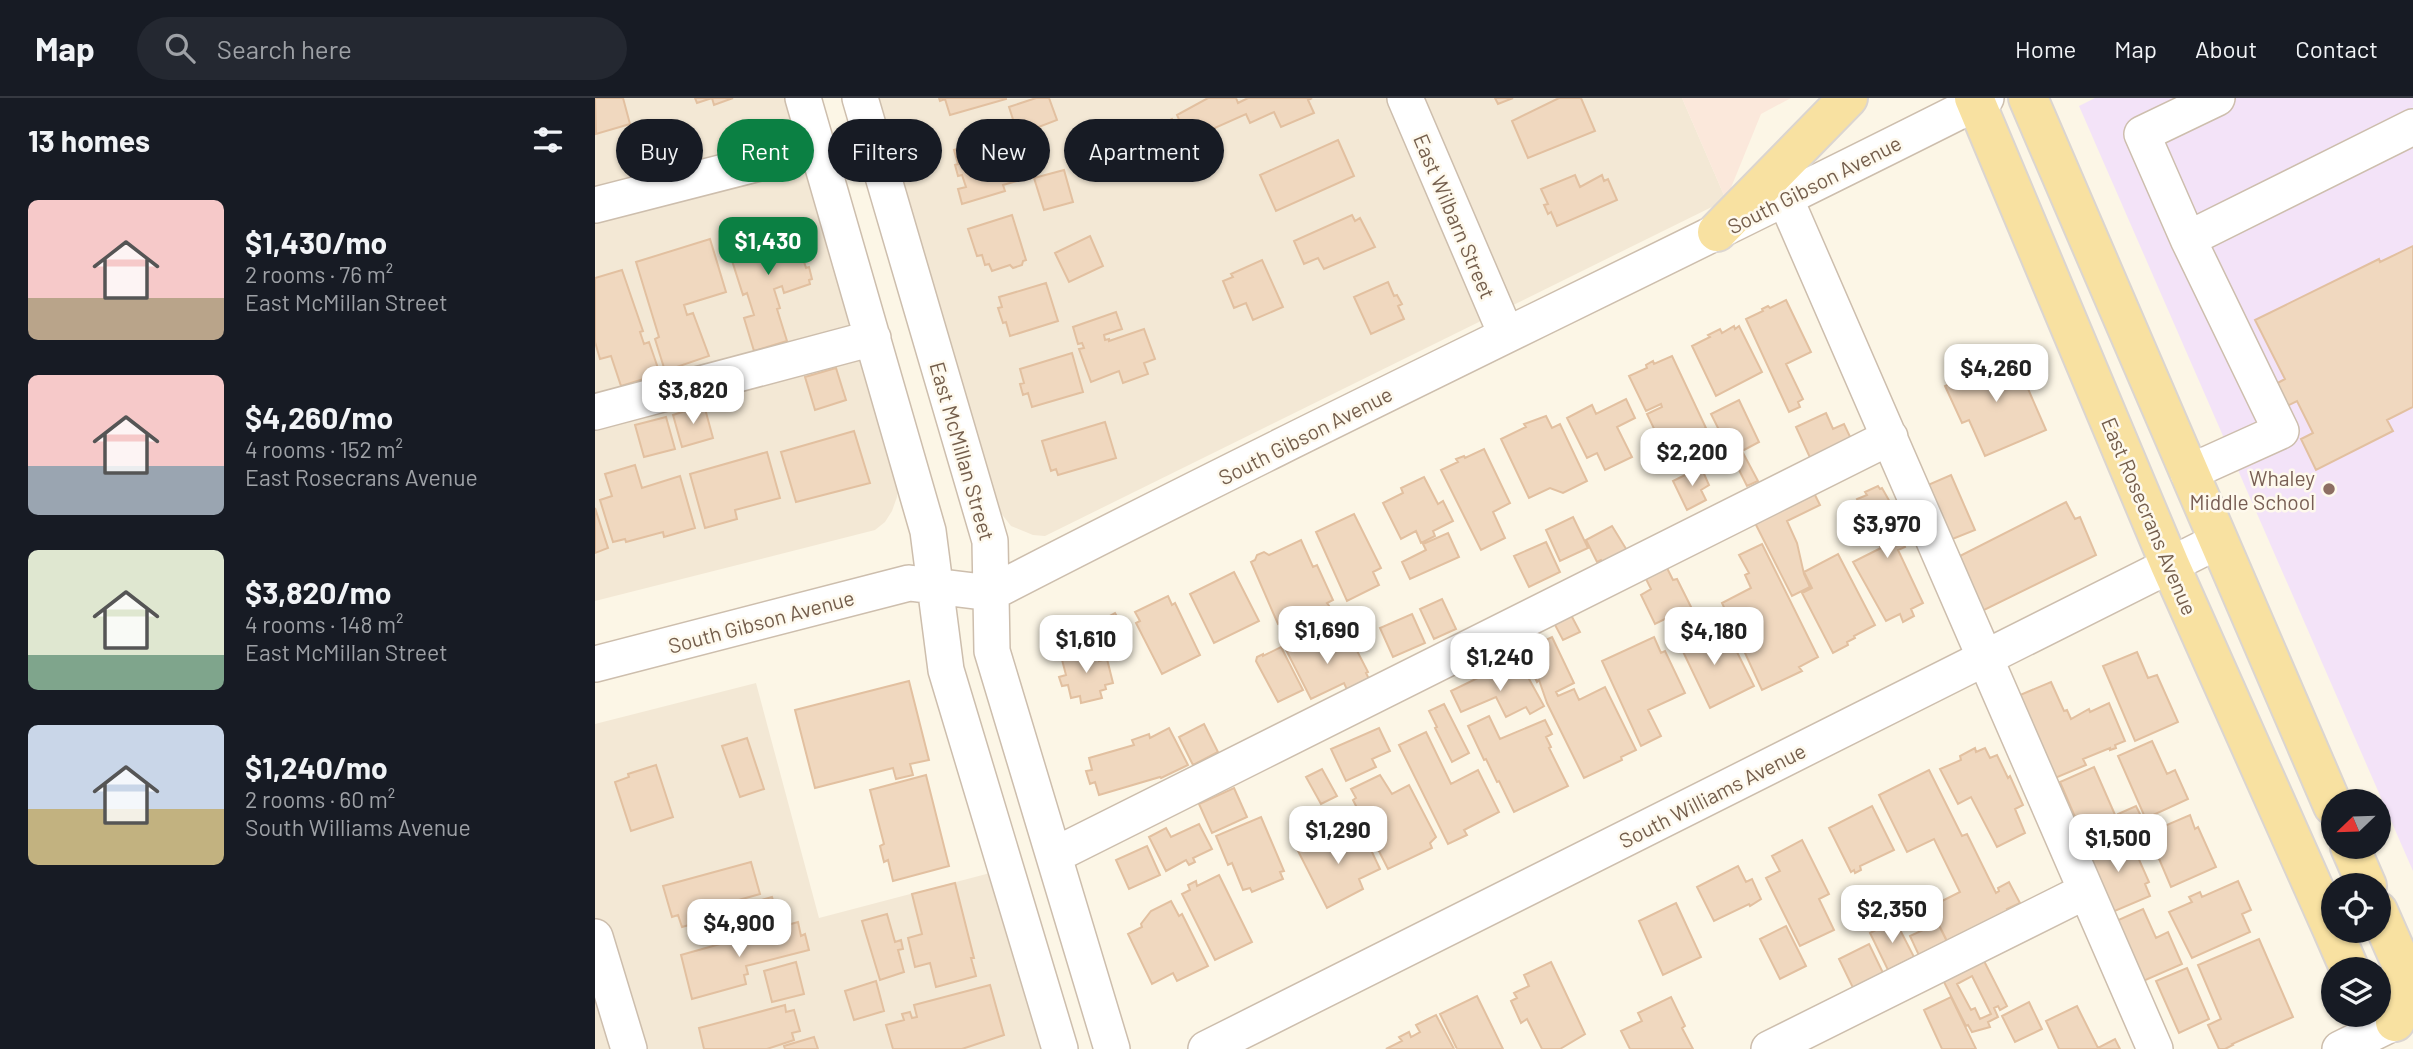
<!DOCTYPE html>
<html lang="en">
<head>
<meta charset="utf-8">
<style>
  :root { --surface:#171b24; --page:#242831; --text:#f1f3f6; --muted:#9ea1a6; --line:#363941; --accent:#0b8043 }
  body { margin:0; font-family:Barlow,sans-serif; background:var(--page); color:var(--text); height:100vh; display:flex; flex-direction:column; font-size:26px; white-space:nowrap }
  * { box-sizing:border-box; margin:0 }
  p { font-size:23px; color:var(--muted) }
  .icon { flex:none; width:38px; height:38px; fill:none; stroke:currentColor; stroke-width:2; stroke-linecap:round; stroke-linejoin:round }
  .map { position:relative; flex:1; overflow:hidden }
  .drawer { display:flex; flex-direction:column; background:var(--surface); width:595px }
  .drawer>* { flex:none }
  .banner { position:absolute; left:21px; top:21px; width:665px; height:63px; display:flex; gap:14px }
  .needle { width:46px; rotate:247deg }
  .controls { position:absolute; left:1726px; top:691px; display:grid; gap:14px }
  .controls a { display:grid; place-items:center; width:70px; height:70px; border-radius:50%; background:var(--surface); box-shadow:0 2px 5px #0004; font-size:35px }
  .price { position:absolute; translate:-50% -60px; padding:0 16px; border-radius:14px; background:#fff; color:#222; font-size:23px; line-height:46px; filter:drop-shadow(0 2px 4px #0008) }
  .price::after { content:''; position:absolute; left:50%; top:42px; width:21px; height:16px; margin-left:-10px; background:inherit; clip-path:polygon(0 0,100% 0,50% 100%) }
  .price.selected { background:var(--accent); color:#fff }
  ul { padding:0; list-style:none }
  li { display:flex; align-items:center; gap:21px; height:175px; padding:0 28px }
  li span { display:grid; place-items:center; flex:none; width:196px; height:140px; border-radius:10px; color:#555 }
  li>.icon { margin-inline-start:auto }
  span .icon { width:84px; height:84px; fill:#fffc; stroke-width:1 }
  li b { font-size:30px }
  h2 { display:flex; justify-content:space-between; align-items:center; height:84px; padding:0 28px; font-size:30px }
  .chip { padding:0 24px; border-radius:32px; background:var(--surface); box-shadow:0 2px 5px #0004; font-size:24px; line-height:63px }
  .chip.selected { background:var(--accent); color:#fff }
  header { display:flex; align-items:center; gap:42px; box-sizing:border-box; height:98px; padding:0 35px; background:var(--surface); border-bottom:2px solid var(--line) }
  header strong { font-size:33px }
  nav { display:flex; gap:38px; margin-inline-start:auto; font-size:24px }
  .search { width:490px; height:63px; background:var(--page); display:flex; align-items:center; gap:18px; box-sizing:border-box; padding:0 24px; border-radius:38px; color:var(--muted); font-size:26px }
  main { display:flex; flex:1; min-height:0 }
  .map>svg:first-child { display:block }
</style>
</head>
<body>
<header>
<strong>Map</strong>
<div class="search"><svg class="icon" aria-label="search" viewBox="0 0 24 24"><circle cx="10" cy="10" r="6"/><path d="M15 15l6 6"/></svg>Search here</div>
<nav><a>Home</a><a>Map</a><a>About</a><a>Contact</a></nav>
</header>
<main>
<section class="drawer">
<h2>13 homes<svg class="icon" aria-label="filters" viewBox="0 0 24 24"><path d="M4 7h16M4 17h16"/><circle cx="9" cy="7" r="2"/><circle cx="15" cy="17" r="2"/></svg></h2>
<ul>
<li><span style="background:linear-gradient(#f6c9c9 70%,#b9a48a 0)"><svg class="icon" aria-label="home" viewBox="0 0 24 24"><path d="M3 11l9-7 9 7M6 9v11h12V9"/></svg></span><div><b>$1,430/mo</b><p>2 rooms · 76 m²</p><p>East McMillan Street</p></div></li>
<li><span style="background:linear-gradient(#f6c9c9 65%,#9aa5b1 0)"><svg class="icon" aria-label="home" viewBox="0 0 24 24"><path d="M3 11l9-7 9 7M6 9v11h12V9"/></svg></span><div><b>$4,260/mo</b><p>4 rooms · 152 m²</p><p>East Rosecrans Avenue</p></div></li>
<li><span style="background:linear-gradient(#dfe7d0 75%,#7fa58c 0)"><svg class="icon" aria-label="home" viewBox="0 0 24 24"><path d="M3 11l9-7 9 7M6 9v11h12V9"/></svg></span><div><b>$3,820/mo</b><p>4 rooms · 148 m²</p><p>East McMillan Street</p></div></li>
<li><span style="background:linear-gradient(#c9d6e8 60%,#c2b280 0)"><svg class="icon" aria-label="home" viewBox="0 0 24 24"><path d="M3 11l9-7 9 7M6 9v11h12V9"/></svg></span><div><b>$1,240/mo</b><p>2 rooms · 60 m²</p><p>South Williams Avenue</p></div></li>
</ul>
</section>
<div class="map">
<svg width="1818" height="951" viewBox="0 0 1818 951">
  <rect width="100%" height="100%" fill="#fcf6e6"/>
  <!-- residential -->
  <path fill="#f3e8d5" d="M0,0H189L303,383L302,399L297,413L290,424L280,432L0,503Z
    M279,0H1087L1131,102L450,438L438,437L416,428L402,410Z
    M161,585L224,820L399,774L452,951H0V626Z"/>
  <!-- commercial -->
  <path fill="#fbe8db" d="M1087,0H1196L1166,16L1131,102Z"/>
  <!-- education -->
  <path fill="#f3e3f8" d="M1500,0H1818V773L1484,8Z"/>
  <!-- building -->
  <path fill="#f0d8bf" stroke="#e2c0a0" stroke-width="2" fill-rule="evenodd" d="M0,0H28L35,26L1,36Z
    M100,0H138L119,7L117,0L102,5Z
    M344,0H411V1L355,17L350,1L345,3Z
    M441,0H454L462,22L423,37L414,9Z
    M613,0H641L643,5L653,0H717L713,2L719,15L686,29L679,14L655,25L651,16L593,42L582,17Z
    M900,0H918L903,6Z
    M964,0H986L1000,33L933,60L917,23Z
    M577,21L586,45L572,51L576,59L564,64L561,57L557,58L547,34Z
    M406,40L412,60L420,57L421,61L426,59L432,80L408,87L410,93L367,106L363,91L371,89L367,77L363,78L360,67L363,66L359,52L395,41L396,43Z
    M743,42L759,78L681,113L665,77Z
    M469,72L478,104L449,112L439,80Z
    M980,77L985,89L1007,77L1009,83L1013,81L1022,102L962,128L956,114L953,116L949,107L953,106L946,91Z
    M417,117L431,162L428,163L427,167L418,170L415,167L397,173L394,166L390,167L387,157L382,158L373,131Z
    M757,117L760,123L765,120L780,149L729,171L723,160L709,166L699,143Z
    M188,121L189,124L199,121L203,133L200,134L211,170L214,169L217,181L214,182L215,186L189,195L187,188L179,191L185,210L182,211L192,243L159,253L149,220L159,217L152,195L148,197L131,144L159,135L166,132V128Z
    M495,138L508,168L474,184L460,155Z
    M115,141L131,194L89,207L92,217L98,215L114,258L70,273L60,241L64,239L41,164Z
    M1818,148V309L1792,322L1798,333L1721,372L1706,341L1718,335L1702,303L1690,309L1679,287L1690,281L1660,222L1784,161L1785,164Z
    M667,162L688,209L658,222L651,205L639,210L628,183L638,179L636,176Z
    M27,172L48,233L45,234L49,246L54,244L65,276L26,288L16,258L5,261L0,244V180Z
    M793,184L799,198L802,197L807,206L803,208L809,221L776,236L759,199Z
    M451,185L463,223L415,238L411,224L408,225L403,210L407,209L404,199Z
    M1191,202L1216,254L1191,266L1208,301L1203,304L1205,309L1194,314L1151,221L1168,213L1167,211L1173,208L1175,210Z
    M521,214L527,231L509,237L510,242L514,241V243L549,231L560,261L549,265L553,276L528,285L524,273L496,284L484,251L489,250L487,245L483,246L478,229Z
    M1139,228L1140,231L1144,228L1167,274L1121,298L1097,248L1115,239L1113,237L1125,231L1127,235Z
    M1417,254L1451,332L1390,358L1374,322L1367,325L1350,288L1355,286L1353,281Z
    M477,255L488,294L437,309L433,295L428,297L425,286L429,285L425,271Z
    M1077,258L1111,330L1083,343L1078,332L1063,339L1052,316L1067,309L1066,306L1051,313L1034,278L1052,270L1051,267L1058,263L1059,266Z
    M241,270L251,302L220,312L210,279Z
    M1031,301L1040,320L1022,329L1037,359L1010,372L1002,355L992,360L972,320L997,307L1001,316Z
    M1144,302L1164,344L1147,353L1163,383L1152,388L1116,316Z
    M109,307L118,340L87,349L78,317Z
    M1231,315L1238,331L1249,326L1258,345L1217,364L1201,329Z
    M951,318L957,330L965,326L992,383L968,395L955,390L934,400L906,341L931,329L929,326Z
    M71,319L80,351L49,359L40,327Z
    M510,324L521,360L463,377L461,371L456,373L447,343Z
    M259,333L275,385L201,404L186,354Z
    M889,351L915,405L898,414L910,440L886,452L846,372L863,364L861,361L869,358L870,360Z
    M172,354L185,400L140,412L142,421L110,430L95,376Z
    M40,367L47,390L85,378L100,430L69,439L68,434L31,444L30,441L18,444L5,402L17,398L10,376Z
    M1106,369L1114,387L1106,392L1111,402L1092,412L1078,383Z
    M1356,377L1380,432L1350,444L1326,390Z
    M829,379L843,406L848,403L858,423L838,433L840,438L826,445L821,433L806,441L788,405L808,395L806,390Z
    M1283,388L1285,391L1287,390L1308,427L1301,430L1310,449L1303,452L1328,505L1316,511L1319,518L1308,524L1305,516L1291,523L1258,464L1286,450L1262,401L1272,397L1270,394Z
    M1218,393L1225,407L1192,423L1202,445L1209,476L1215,489L1197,498L1159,423Z
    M1471,404L1480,421L1485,419L1501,457L1383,515L1359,461Z
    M0,410L13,450L0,455Z
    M759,416L786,470L778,474L784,487L752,503L721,434Z
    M978,419L993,450L965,463L951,432Z
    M1017,428L1033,454L1009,466L1006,462L1002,464L991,442Z
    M853,435L864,459L815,481L807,464L831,452L828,446Z
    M706,442L718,469L722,467L738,502L732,505L735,509L713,519L710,513L683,526L656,464L660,462L662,457L669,454L674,457Z
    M951,444L965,474L934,489L919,458Z
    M1167,446L1223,559L1204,569L1207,573L1167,592L1127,505L1156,490L1150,477L1154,475L1144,457Z
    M1243,456L1280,527L1259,538L1260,540L1252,544L1253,547L1238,555L1207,495L1217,490L1209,474Z
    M1071,468L1078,482L1082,481L1096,509L1093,511L1097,519L1086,524L1082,515L1060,526L1046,497L1056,491L1050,479Z
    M639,474L664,523L619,545L595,496Z
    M573,498L577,507L580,505L605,557L567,576L541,525L545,523L540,514Z
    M847,501L861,531L839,541L825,511Z
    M520,515L535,541L514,553L500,526Z
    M817,516L830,545L798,559L785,530Z
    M976,517L985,534L968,542L959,525Z
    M1101,526L1109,542L1112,539L1115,545L1111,547L1113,551L1135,540L1159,588L1115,610L1080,537Z
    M720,532L730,553L734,551L735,554L757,543L773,574L771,575L776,585L754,596L749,585L716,601L689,548Z
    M957,539L979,585L961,594L963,598L979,591L984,602L1010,589L1041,652L1026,659L1027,662L989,680L952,605L944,582L942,584L927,553Z
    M1059,539L1066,555L1070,553L1090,595L1053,612L1066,638L1046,648L1007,563Z
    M500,549L504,563L512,561L518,585L510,587L511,591L505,593L507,600L486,605L485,598L476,600L473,587L467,588L464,579L471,577L466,558Z
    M686,549L708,592L683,604L661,563L662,559L668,556V558Z
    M1542,554L1553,580L1562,577L1583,624L1540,643L1508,568Z
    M928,570L949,608L935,616L931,609L911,619L901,599L866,614L856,593L897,573L903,582Z
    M314,583L334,662L315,666L318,677L301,681L298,670L220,690L200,612Z
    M1456,584L1469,613L1472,612L1476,621L1494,611L1495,614L1514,605L1530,643L1520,647L1521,650L1515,652V650L1488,661L1491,667L1453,683L1418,600Z
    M849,606L874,655L857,664L840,630L842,629L834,613Z
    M894,618L905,641L950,622L957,636L951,639L956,649L954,650L973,688L919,714L904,683L902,684L891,661L889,662L873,628Z
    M609,626L623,654L598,667L584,639Z
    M574,630L593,667L566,680L565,679L504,697L500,684L495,686L491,673L497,672L494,660L539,647L537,642L554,636L555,640Z
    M784,630L795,653L777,661L781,669L751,683L736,651Z
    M831,634L856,686L883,672L904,714L869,732L872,737L853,746L804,647Z
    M152,640L169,691L145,699L127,648Z
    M1557,643L1572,676L1580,672L1593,701L1530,730L1523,716L1541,708L1546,718L1549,717L1523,658Z
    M1380,650L1381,654L1390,650L1395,660L1402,657L1413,680L1415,678L1428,707L1420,711L1430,735L1402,749L1376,699L1363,706L1345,671L1366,662L1365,658Z
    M61,667L78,719L36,733L20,684L34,679L33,676Z
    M1499,669L1521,719L1486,733L1465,684Z
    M727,671L742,698L726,706L711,679Z
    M1334,672L1367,738L1372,736L1401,795L1404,793L1403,790L1414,784L1425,805L1412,811L1415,816L1354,847L1335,809L1365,794L1339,741L1312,754L1284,697Z
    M331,677L354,768L298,783L293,762L289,764L285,748L289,746L275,692Z
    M785,677L797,696L814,687L841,739L835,745L837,750L793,771L758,702L761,700L756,691Z
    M639,690L652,719L617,735L604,706Z
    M1277,708L1299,752L1265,768L1266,772L1260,775L1259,772L1256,774L1234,730Z
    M1595,717L1600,731L1603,729L1621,769L1576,789L1553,735Z
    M666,719L689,773L685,774L688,781L657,794L655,790L648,792L637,765L633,767L621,738Z
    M604,726L617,751L598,760L600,764L594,767L591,762L571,773L554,739L571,730L576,739Z
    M739,732L747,748L769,737L785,771L764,781L768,791L732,810L702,751Z
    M1529,739L1534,750L1538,748L1554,784L1550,786L1555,798L1515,815L1489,756Z
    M1207,742L1234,796L1224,801L1239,832L1205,848L1171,780L1185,773L1177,758Z
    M552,748L565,777L534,791L521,762Z
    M156,764L165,796L122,808V819L87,829L83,817L77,819L68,788Z
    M1143,768L1151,784L1157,781L1166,801L1155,808L1154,806L1119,823L1102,789Z
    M624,777L657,844L620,862L587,796L595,792L593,787L601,783L602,788Z
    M1643,783L1656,812L1647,816L1655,834L1597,860L1574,814L1597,804L1594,799L1605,794L1607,799Z
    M360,785L379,860H376L381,878L341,889L335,865L320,869L313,840L327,836L317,796Z
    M177,799L184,823L165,828V830L133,839L126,813Z
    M576,803L584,818L587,816L613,868L582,883L578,875L557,886L533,836L547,829L546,826L556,813Z
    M1081,805L1106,859L1068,877L1044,823Z
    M1548,811L1561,840L1573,834L1587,866L1546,884L1519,824Z
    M292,816L300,844L306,842L308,851L303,852L309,874L285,882L267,823Z
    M1300,822L1319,859L1293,872L1275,835Z
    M203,824L206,838L210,836L214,852L151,868L153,876L149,877L151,886L97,901L86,857Z
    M1343,825L1355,850L1327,864L1315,838Z
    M1191,828L1211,868L1185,881L1165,841Z
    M1664,841L1698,919L1637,946L1638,947L1630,951H1624L1613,927L1626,921L1603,867Z
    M1274,846L1291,881L1261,896L1244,861Z
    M1388,861L1412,908L1405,912L1403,908L1399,910L1403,919L1393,924L1395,929L1377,934L1373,927L1371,928L1347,880ZM1377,878L1396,916L1385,921L1380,910L1376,912L1362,886Z
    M201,864L209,896L177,904L169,873Z
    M956,864L990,936L965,951H947L932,921L926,925L916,903L922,900L919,895L934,888L929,877Z
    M1592,870L1614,921L1584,935L1561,883Z
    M281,883L289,913L259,922L250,893Z
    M395,887L409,937L367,951H298L291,927L309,922L307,916L315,914L317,920L322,919L319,907Z
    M882,898L908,951H862L845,916Z
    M1076,899L1090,928L1087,930L1098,951H1035L1026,933L1047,923L1043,915Z
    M1356,899L1381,951H1347L1329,912Z
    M1434,904L1447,931L1420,944L1407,918Z
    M190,907L191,914L199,912L205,933L197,935L199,942L172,951H109L104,930Z
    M1482,908L1503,950L1520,941L1525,951H1464L1451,923Z
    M841,917L859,951H791L807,943L804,939L814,934L816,939L825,934L821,927Z
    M219,939L223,951H190L189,948Z"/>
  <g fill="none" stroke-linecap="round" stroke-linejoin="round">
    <!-- minor casing -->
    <g stroke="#cdbead" stroke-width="38">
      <path id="minor" d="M208,0L333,433L351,572L465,951
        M265,0L395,443L397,553L517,951
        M810,0L911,236
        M1190,100L1560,951
        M0,107L223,50
        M1593,141L1818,29
        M0,314L278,240
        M1593,375L1686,333L1593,141L1547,36L1622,0
        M0,566L314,485L396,495C725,325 1060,167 1391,0
        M460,757L1295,339
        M0,839L34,951
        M611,951L1623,443
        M1174,951L1491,793
        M1745,951L1800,924"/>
    </g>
    <!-- major casing -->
    <g stroke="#dbd5d0" stroke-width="42">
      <path id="major" d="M1379,0L1575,467L1738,833
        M1433,0L1738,708
        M1122,134L1253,0
        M1755,749L1772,788
        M1783,813L1809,872L1800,924
        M1738,833L1755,872"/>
    </g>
    <!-- minor -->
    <use href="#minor" stroke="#fff" stroke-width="35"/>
    <!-- major -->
    <use href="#major" stroke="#f8e1a1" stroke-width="38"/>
  </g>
  <!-- markers -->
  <circle fill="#8d6e63" stroke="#fef9ed" stroke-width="2.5" cx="1734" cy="391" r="7"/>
  <g text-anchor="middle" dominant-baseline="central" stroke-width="5" stroke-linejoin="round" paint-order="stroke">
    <!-- street labels -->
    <g font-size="21" fill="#745e4c" stroke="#fef9ed">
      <text transform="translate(1219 86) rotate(-27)">South Gibson Avenue</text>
      <text transform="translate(860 118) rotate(67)">East Wilbarn Street</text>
      <text transform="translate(710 337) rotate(-27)">South Gibson Avenue</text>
      <text transform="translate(368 353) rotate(74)">East McMillan Street</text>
      <text transform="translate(1555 418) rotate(67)">East Rosecrans Avenue</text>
      <text transform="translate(166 523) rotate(-15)">South Gibson Avenue</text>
      <text transform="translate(1117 697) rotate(-27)">South Williams Avenue</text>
    </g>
    <!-- education labels -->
    <g font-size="21" fill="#785e54" stroke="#fef9ed" text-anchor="end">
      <text x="1720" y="379">Whaley<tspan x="1720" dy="24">Middle School</tspan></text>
    </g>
  </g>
</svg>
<div class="controls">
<a><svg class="needle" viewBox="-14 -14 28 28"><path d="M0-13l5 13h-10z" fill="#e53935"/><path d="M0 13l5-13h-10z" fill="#9ea1a6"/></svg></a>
<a><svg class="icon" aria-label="locate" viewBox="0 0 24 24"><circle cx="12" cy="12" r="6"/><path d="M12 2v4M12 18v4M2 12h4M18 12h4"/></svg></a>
<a><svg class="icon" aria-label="layers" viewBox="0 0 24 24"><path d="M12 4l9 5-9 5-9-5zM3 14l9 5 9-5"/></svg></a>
</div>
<b class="price selected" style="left:173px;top:179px">$1,430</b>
<b class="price" style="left:1401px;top:306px">$4,260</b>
<b class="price" style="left:98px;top:328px">$3,820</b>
<b class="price" style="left:1097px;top:390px">$2,200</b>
<b class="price" style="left:1292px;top:462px">$3,970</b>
<b class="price" style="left:732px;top:568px">$1,690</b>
<b class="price" style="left:1119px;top:569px">$4,180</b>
<b class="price" style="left:491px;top:577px">$1,610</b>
<b class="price" style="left:905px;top:595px">$1,240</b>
<b class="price" style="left:743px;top:768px">$1,290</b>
<b class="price" style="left:1523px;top:776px">$1,500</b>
<b class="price" style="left:1297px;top:847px">$2,350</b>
<b class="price" style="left:144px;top:861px">$4,900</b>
<div class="banner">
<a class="chip">Buy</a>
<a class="chip selected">Rent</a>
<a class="chip">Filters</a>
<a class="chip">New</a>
<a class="chip">Apartment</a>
</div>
</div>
</main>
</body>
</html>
